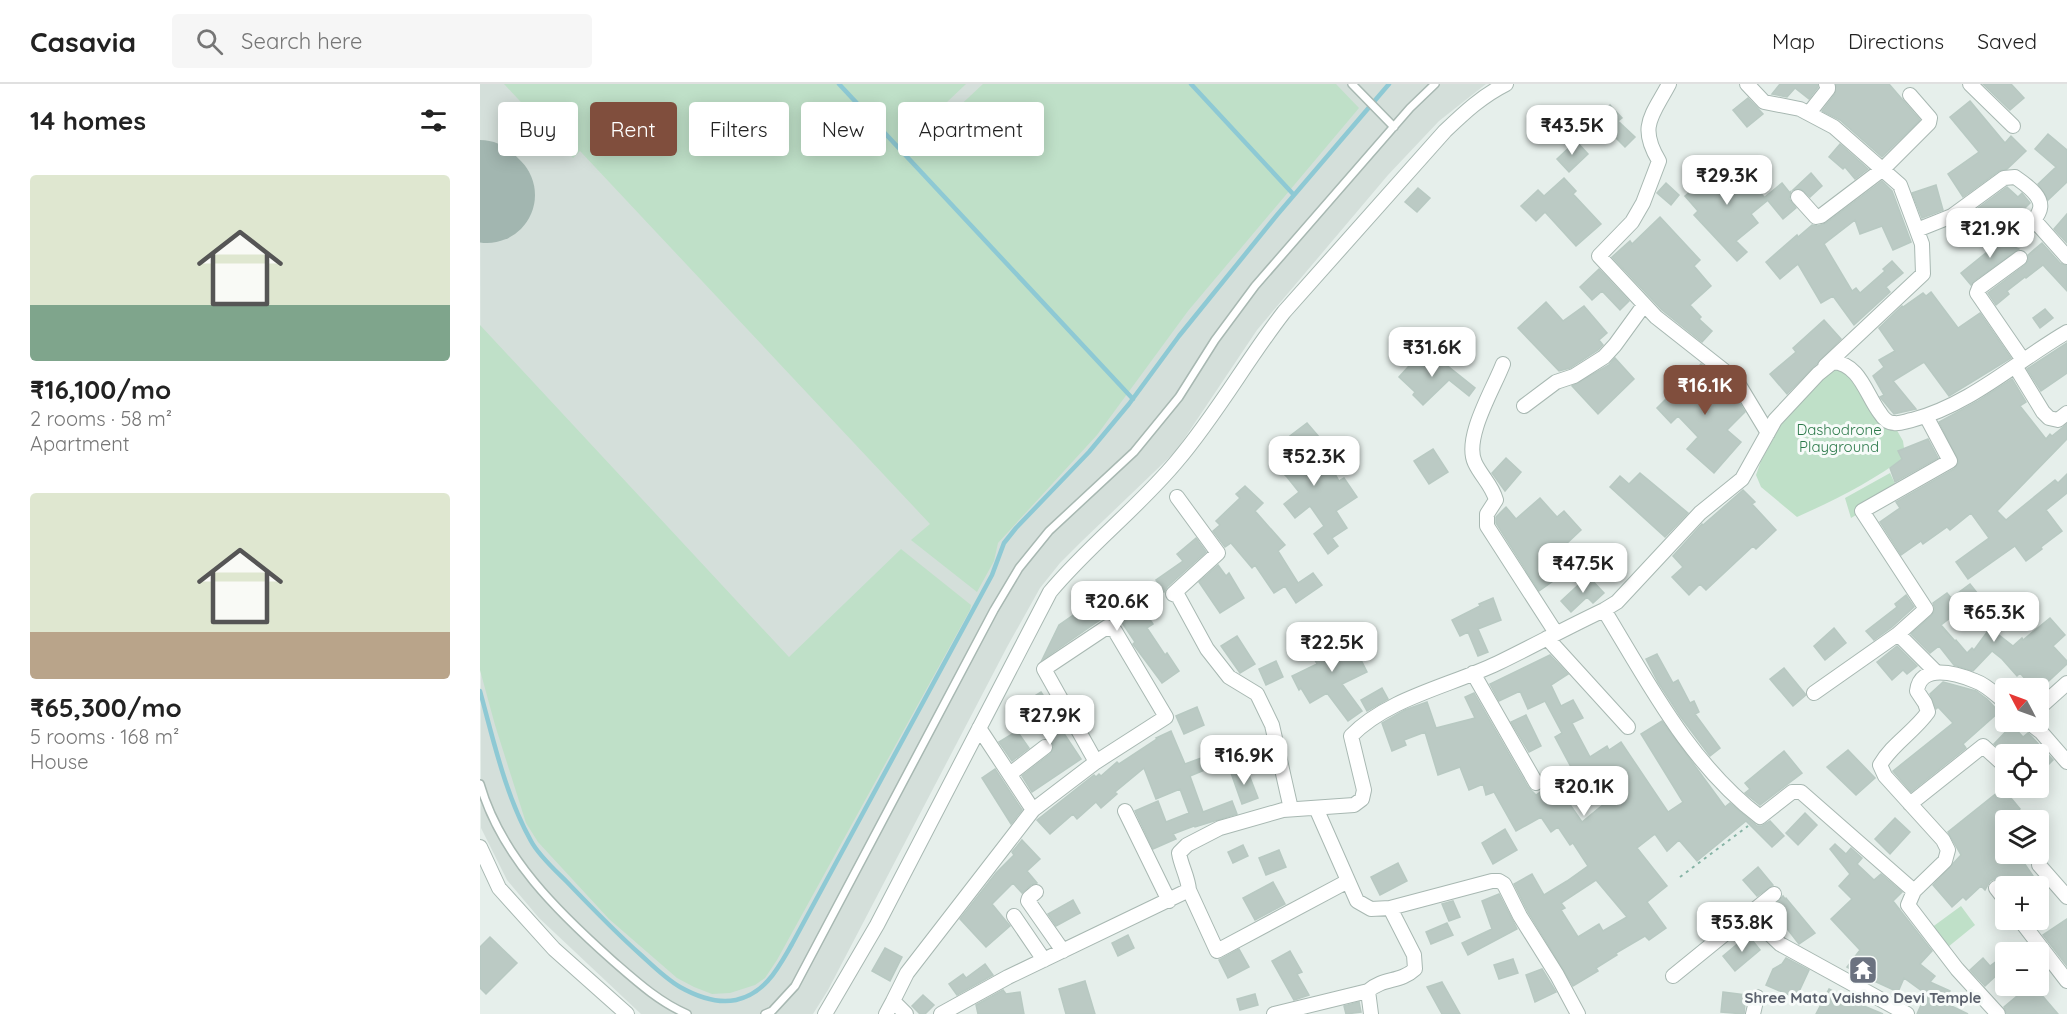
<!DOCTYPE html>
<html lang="en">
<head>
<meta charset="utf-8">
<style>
  :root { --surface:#fff; --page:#f6f6f6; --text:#222; --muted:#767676; --line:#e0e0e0; --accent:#804e3d }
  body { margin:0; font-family:Quicksand,sans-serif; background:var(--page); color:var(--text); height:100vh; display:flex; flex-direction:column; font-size:22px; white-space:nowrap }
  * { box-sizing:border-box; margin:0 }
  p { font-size:20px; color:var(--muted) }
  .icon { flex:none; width:33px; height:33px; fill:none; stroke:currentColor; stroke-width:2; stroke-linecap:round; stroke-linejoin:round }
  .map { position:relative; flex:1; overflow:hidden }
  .side { display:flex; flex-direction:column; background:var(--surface); width:480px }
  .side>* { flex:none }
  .guide { position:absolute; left:18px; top:18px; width:570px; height:54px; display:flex; gap:12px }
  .needle { width:39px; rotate:311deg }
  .fabs { position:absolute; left:1515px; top:594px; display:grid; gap:12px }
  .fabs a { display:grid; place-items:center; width:54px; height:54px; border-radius:6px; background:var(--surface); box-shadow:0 3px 15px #0003; font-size:30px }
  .price { position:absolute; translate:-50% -51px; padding:0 14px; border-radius:12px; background:#fff; color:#222; font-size:20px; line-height:39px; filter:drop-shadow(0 2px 3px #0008) }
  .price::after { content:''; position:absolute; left:50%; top:36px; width:18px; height:14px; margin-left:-9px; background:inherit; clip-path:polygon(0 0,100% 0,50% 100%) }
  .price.current { background:var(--accent); color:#fff }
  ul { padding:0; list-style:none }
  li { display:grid; align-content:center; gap:12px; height:318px; padding:0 30px }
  li span { display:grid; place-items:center; height:186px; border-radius:6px; color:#555 }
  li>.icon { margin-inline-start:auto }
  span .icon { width:108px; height:108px; fill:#fffc; stroke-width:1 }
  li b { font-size:26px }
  h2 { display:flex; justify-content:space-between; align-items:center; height:72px; padding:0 30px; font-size:26px }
  .tag { padding:0 21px; border-radius:6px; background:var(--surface); box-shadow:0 3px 15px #0003; font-size:21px; line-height:54px }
  .tag.current { background:var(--accent); color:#fff }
  header { display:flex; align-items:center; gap:36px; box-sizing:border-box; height:84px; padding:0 30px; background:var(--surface); border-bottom:2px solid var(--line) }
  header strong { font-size:28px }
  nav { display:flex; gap:33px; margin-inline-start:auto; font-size:21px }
  .search { width:420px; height:54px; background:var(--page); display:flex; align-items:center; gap:15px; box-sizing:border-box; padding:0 21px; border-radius:6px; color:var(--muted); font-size:22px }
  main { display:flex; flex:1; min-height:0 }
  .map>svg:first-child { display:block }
</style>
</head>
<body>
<header>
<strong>Casavia</strong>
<div class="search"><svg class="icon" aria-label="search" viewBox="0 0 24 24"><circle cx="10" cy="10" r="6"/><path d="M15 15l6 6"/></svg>Search here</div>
<nav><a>Map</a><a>Directions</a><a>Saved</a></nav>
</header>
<main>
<section class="side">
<h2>14 homes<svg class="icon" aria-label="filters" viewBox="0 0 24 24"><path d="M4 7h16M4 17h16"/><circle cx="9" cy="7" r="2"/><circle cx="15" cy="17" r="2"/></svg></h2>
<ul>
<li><span style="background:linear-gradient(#dfe7d0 70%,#7fa58c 0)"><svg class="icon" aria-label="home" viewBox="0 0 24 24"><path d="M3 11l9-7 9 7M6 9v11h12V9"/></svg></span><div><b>₹16,100/mo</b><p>2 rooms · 58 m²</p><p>Apartment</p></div></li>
<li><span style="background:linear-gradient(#dfe7d0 75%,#b9a48a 0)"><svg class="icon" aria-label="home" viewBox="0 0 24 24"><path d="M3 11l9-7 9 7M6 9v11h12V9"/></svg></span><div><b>₹65,300/mo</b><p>5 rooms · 168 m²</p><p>House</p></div></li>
</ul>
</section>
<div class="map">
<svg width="1587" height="930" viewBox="0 0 1587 930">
  <rect width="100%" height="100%" fill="#e6efeb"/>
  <!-- built -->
  <path fill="#d4dfda" d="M0,0H1006L959,37L908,91L777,246L696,367L601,458L580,479L560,504L527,563L348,906L333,930H161L59,834L27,796L1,744Z"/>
  <!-- green -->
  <path fill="#bfe0c8" d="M24,0H486L466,19L473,28L503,0H856L879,24L708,227L617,351L518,459L514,477L497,508L431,456L450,440L100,67L93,74Z
    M0,241L309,573L421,465L491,521L490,526L297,876L285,894L275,901L250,909L232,910L214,903L197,894L129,835L58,758L46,739L15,641L0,586Z
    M1364,282L1398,313L1423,357L1424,364L1419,367L1426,372C1393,397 1355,416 1317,433L1281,403L1276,391L1281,377L1304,335L1330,307L1353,286Z
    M1410,389L1418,406L1371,434L1365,414Z
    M1481,822L1495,841L1468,863L1451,844Z"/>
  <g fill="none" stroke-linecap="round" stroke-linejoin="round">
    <!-- stream -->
    <path stroke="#8ec9d4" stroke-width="4.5" d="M359,0L653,315
      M711,0L814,111
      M0,607C14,658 25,710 51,757C59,772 75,786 87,798C111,823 135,848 161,871C173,882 186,895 200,903C216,912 237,920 256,916C286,909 298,884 312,860L512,491L524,459L536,444L609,368L649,320L699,252L797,131L909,0"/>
    <!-- runway -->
    <path stroke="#a2b6b0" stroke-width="96" d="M0,104L7,111"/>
  </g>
  <!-- building -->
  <path fill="#bbcac4" stroke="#b8c9c2" stroke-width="1.5" fill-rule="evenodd" d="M1300,0H1337L1338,3L1329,15L1315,4L1307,13L1292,10Z
    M1356,0H1409L1440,36L1402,73L1360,36L1342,27L1355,10Z
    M1503,0H1531L1544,14L1530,26Z
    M1268,14L1283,30L1267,43L1253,26Z
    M1490,17L1525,59L1531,52L1546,67L1527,85L1519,87L1483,113L1468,90L1499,68L1470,33Z
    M1130,21L1142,34L1138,37L1155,53L1145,63L1128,46L1125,50L1113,36Z
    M1568,50L1587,66V98L1568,116L1558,100L1576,83L1555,65Z
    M1096,57L1108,70L1089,88L1077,75Z
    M1360,60L1388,85L1375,95L1365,83L1363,85L1349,73Z
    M1255,76L1287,117L1271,130L1278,139L1256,157L1267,168L1257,177L1214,131L1218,127L1205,112L1233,88L1235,92Z
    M1331,89L1342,102L1330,113L1321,105L1313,106Z
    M1084,94L1096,107L1093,110L1121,140L1096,162L1065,128L1056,137L1041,122L1058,106L1064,112Z
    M1402,97L1412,107L1431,158L1413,166L1402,142L1380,150L1375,136L1344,160L1372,207L1376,204L1380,209L1405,187L1403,185L1412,177L1423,189L1406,203L1410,208L1374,241L1353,212L1341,219L1318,180L1300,195L1286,178L1317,151L1318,153L1332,141L1338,142L1346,139Z
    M1186,99L1199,111L1191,121L1177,109Z
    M1302,99L1310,109L1311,107L1309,115L1316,124L1303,135L1285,113Z
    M1456,101L1463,126L1442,134L1432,109Z
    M1527,103L1538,113L1542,109L1550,119L1519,150L1502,135L1489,151L1478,142V139Z
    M938,104L950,114L937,128L925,118Z
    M1587,130V159L1574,145Z
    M1180,133L1220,176L1214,182L1231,202L1210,221L1221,233L1219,235L1232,247L1222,258L1182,226L1132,173L1150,157L1152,160Z
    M1525,148L1528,152L1529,161L1539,165L1494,197L1491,201L1481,189L1512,164L1509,161Z
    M1562,159L1580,179L1587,182V207L1563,181L1546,194L1545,193L1527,207L1529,210L1516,221L1508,209L1545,181L1548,177V171Z
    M1119,185L1149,217L1140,226L1122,207L1112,216L1100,203Z
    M1451,208L1478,244L1500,229L1531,274L1469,312L1444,278L1413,297L1436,325L1414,330L1400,313L1404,311L1393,292L1404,283L1399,276L1415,267L1399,244L1422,222L1423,223L1443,209L1446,212Z
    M1066,218L1083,237L1104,222L1127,249L1119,256L1123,261L1118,266L1090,284L1079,287L1038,244Z
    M1565,225L1573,234L1560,244L1553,234Z
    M1344,236L1361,255L1307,310L1290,290L1316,268L1313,264Z
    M1587,259V289L1561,307L1547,285Z
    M946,269L969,283L995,304L989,312L969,296L943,321L933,311L935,308L919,293L939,271Z
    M1135,274L1154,295L1118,330L1092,302L1129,281Z
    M1221,280L1240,295L1237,298L1255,317L1257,315L1265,328L1247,346L1261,358L1234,389L1207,365L1218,353L1198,332L1191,339L1177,324Z
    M1532,295L1546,318L1540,322L1566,355L1570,350L1572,352L1587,340V355L1517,427L1526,436L1575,396L1578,399L1587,390V409L1566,426L1582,447L1561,463L1562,465L1546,477L1535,462L1488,495L1476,478L1509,454L1491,429L1470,446L1467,443L1443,460L1441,457L1421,471L1400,438L1420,424L1416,418L1474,385L1479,378L1459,338L1498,317Z
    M827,339L839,353L820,370L835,390L850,381L859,397L864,394L877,413L856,427L867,444L852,454L858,462L848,470L834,450L844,442L830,422L815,434L804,420L819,408L807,393L790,377L801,364L798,361Z
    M1448,355L1458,374L1415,398L1410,384L1422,375L1418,367Z
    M953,365L968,388L949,400L934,377Z
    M1026,374L1041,388L1025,407L1012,389Z
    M1160,389L1208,429L1185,453L1130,403L1140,392L1149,400Z
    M765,402L783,419L775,427L805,461L798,467L818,499L833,489L842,501L816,519L805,502L794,509L775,481L772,484L751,459L745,463L733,447L740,441L736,437L760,414L756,410Z
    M1263,406L1275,418L1272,420L1296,446L1276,465L1273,462L1226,506L1220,500L1209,511L1192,493L1203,483L1193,472L1222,440L1223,441Z
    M1060,414L1077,433L1084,427L1101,446L1084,462L1098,477L1097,480L1059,507L1016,439V433L1026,423L1036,435Z
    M716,454L726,468L687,503L684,508L676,496L703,477L697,470Z
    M738,481L746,492L749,489L764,514L740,529L719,498Z
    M1108,492L1124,509L1113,519L1107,513L1091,528L1081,517Z
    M1490,500L1502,515L1486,527L1483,524L1461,541L1475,557L1476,556L1487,569L1492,564L1494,566L1510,544L1533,562L1542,554L1543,556L1570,534L1585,551L1573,562L1587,577V580L1558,607V604H1553L1540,589L1537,592L1522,575L1512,567L1493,587L1474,581L1459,562L1450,569L1431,550L1452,531L1455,525L1453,519L1467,509L1471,514Z
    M635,506L652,530L662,523L673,540L667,544L685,571L687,569L699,587L682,599L653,560L655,558L637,531L633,534L630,529L562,576L579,541L618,514L619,517Z
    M1426,511L1434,523L1412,543L1394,556L1386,547L1417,523L1415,520Z
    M1013,514L1021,536L998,545L1008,568L998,572L988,548L980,552L972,536L1000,522L999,520Z
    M1354,544L1366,559L1345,576L1334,562Z
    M864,546L878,575L880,574L887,588L862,600L882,627L868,637L847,609L830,619L821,604L819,606L812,592L837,580L828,563Z
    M757,552L775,580L760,589L741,562Z
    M1417,562L1437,582L1427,590L1423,586L1412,596L1397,578Z
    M1177,570L1193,599L1198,596L1210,619L1214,617L1219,628L1215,630L1240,664L1230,672L1200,632L1178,598L1166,575Z
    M1070,571L1088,590L1071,601L1081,622L1093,616L1103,634L1092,639L1110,673L1127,662L1129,666L1141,658L1188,728L1203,718L1161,650L1182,637L1245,723L1250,719L1277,742H1282L1290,737L1304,752L1292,763L1266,737L1217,777L1199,756L1187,767L1175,750L1157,764L1187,802L1167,818L1186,844L1169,856L1165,852L1136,869L1137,871L1116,884L1118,887L1093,902L1048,828L1034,800L1052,790L1064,811L1087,797L1108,782L1093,759L1090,761L1078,743L1071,748L1061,733L1036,747L1014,708L1006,711L1003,700L989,706L980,683L958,691L945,648L924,656L926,661L912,667L902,639L925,626L947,618L956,644L995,634L985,613L994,609L1048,703L1056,711L1077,696L1075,694L1091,683L1075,653L1082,649L1065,617L1048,625L1040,607L1019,617L1010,600ZM1115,692L1130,715L1102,738L1084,712ZM1116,796L1147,833L1123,847L1119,840L1098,853L1081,826L1085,824L1081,819Z
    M796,577L803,593L786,601L779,585Z
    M1304,584L1326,611L1313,622L1290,595Z
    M1463,598L1496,607L1507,615L1519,628L1483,660L1486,664L1431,708L1413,687L1473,639L1458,623L1456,625L1450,610Z
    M902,604L908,615L887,627L881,616Z
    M561,608L572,625L569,627L601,675L552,708L542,692L570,670L574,662L545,618Z
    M717,623L724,641L704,650L696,632Z
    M1046,631L1061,662L1049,668L1031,638Z
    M1532,641L1543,653L1548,649L1552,653L1573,676L1558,691V670H1526L1514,660Z
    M537,647L549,664L532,677L519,658Z
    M691,647L705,680L735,669L739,680L710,692L723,728L752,717L757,730L715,743L714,742L693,750L696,755L673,765L655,727L678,717L686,738L709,729L700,705L676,715L664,684L635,708L637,710L621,724L616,718L597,735L593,730L570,750L557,736L614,691L616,693L619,690L621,692L637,678L639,680L677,655L676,654Z
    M1368,666L1395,694L1376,711L1347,683Z
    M1304,667L1322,689L1280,721L1265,709L1270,705L1265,699Z
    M766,683L778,714L762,720L751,689Z
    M515,685L542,726L531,740L502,694Z
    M1523,704H1543L1531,714L1540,725L1526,736V770H1558L1544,779L1560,802H1526L1520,796L1514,795L1510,797L1505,806L1501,802L1486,816L1483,813L1472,823L1453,801L1481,771L1468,748Z
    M1325,729L1337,741L1318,761L1306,749Z
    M1415,734L1430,748L1410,770L1395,755Z
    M1025,745L1037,766L1013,780L1002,759Z
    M542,756L560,775L547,787L557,799L551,801L542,809L533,799L512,820L530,842L506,863L480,835L516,789L534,771L532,768Z
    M1355,760L1366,770L1371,764L1382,774L1377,780L1394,796L1401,790L1422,808L1413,817L1452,867L1440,880L1455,892L1450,898L1470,907L1465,919L1488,930H1437L1446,910L1424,894L1418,908L1392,896L1391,898L1367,883L1380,866L1351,835L1372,815L1359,802L1370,790L1350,765Z
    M763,761L768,772L753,779L748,768Z
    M799,766L806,783L786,791L779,774Z
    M918,779L927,797L900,811L891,793Z
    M1278,783L1293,801L1277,812L1263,796Z
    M793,798L805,820L775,836L763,814Z
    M1019,810L1037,845L988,871L982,859L1012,845L1002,817Z
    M1303,812L1305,815L1306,814L1335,849L1319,860L1291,824Z
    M593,816L600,829L576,842L568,830Z
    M973,817L980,833L969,837L962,820Z
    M1587,835V882L1563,851Z
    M967,839L973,851L951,860L946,848Z
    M648,851L654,864L638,872L632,859Z
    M1268,851L1280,866L1255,887L1243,872Z
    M10,853L37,879L6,910L0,904V863Z
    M405,864L422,873L410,897L392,887Z
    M759,865L769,883L748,894L739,876Z
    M810,867L822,888L817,890L829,911L814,916L792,877Z
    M1526,870V898L1519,889L1505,902L1490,886L1503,874L1510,882Z
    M1306,874L1329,886L1316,914L1286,901L1293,885L1302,880Z
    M1033,875L1038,889L1019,895L1014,881Z
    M505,880L513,891L477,911L469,900L483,890L486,894Z
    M1062,885L1076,908L1055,918L1046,891Z
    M605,897L615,930H586L579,905Z
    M962,898L980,930H962L947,903Z
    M1549,902H1554L1578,930H1527L1524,923Z
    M1349,905L1372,917L1403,930H1336Z
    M523,906L526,910L540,908L544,930H498L496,921Z
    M1243,908L1266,911L1264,930L1241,928Z
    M775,910L778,921L760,926L757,915Z
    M443,911L454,921L445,930H440L432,922Z
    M879,918L881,928L866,930L864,922Z"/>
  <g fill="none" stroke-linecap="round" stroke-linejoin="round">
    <!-- lane casing -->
    <g stroke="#a8b8b2" stroke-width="10">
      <path id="lane" d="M872,0L914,43
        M0,700C21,773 78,828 133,877C156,897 179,918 207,930
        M285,930L292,927L315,902L514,526L539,484L569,447L654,368L699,313L735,256L775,202L930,24L955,0"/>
    </g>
    <!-- street casing -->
    <g stroke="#a8b8b2" stroke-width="16">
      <path id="street" d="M1189,0C1172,32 1158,42 1179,77L1163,119L1152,138L1119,172L1176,233L1256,296L1288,349
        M1267,0L1284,18L1320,25L1354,43L1420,101L1442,160L1443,190L1345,282
        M1490,0L1533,42
        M1329,29L1348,5V3L1346,0
        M1318,113L1336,133L1341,132L1403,85L1449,39L1450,34L1430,11
        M1555,137L1587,173
        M1437,146L1472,132L1524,94L1535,93C1573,119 1564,127 1536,155
        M1540,174L1499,204L1497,209L1543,276
        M1023,280C1014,304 983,354 995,379C1001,392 1012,401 1016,416L1007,430V442L1076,549
        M1535,282L1563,328L1569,334L1578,336L1587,329
        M1044,322L1076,298L1094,292L1124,273L1135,261L1164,221
        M697,413L738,469L693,510L698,512L727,565L749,593L777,610L792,641L811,725
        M1124,526C1169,600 1210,680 1280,733L1312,708H1321L1434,807L1428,821L1477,885L1518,930
        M1418,550L1446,525L1382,427L1470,377L1446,332
        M1067,554L1148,643
        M993,589L1056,699
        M1334,609L1418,550L1456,588
        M1558,625L1587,599
        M1548,638L1561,648L1587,678
        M499,644L553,726
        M530,690L565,663
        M1430,720L1503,662L1525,682
        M836,724L877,817L891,825L910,824L1012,797H1019L1024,800L1040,832L1077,891L1098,930
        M645,727L689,817
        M0,763L19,804L74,865L147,930
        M1559,781L1587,813
        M1516,804L1526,817
        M709,806L737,867L868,797
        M1434,807L1465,777L1468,766L1463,756L1405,692L1400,681C1412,660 1434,648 1448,628L1445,619L1437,607C1440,579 1476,589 1495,597C1507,601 1516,611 1526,619
        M556,808L549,814L548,817L583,867
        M1269,830L1300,860L1427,930
        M534,832L564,876
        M1540,836L1587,897
        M1193,892L1294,810
        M413,917L427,889L553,726L616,678L686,633L635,547L627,543L564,585L616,678
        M345,930L397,841L570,508C609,461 658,424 697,377C737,330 766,277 804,228L965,47C985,28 1002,12 1026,0
        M406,930L413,917L426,930
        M461,930L528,893L709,806C708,793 701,782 699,769L707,761L740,744L803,726L874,721L882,715L884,706L871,652C908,614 970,602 1018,579C1053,562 1088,543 1124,526L1137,518L1220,429L1262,395L1295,336L1338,290L1353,278C1380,280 1386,311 1400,329C1403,334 1408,339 1414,339C1420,340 1426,337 1432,336C1490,321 1537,277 1587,248
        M794,930L888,907
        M891,930L888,907C904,893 920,899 935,885L934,871L910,824
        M1273,930L1277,913"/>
    </g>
    <!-- path -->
    <path stroke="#86b3a5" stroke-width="2" stroke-dasharray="3 4.5" stroke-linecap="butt" d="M1200,793L1268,742"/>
    <!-- lane -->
    <use href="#lane" stroke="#fff" stroke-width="7"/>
    <!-- street -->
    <use href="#street" stroke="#fff" stroke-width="14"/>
  </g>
  <!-- icons -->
  <defs>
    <g id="temple-square" transform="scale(1.5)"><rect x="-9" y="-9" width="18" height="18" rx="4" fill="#6b7280" stroke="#f7fbf9"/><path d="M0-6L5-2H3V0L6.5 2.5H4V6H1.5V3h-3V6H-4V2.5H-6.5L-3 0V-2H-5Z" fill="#fff"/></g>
  </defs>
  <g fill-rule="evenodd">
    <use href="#temple-square" x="1383" y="886"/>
  </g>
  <g text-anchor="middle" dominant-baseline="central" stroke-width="6" stroke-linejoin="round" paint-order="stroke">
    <!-- park labels -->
    <g font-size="15" fill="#2d7a4b" stroke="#f7fbf9">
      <text x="1359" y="345">Dashodrone<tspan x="1359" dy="17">Playground</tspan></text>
    </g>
    <!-- worship labels -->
    <g font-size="15" font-weight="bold" fill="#5b616d" stroke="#f7fbf9">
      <text x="1383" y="913">Shree Mata Vaishno Devi Temple</text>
    </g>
  </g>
</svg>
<div class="fabs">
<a><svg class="needle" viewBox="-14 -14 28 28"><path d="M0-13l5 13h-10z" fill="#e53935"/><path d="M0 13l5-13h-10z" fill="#767676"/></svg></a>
<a><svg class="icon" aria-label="locate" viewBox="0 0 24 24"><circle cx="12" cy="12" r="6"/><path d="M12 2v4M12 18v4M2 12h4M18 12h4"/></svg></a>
<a><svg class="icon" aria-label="layers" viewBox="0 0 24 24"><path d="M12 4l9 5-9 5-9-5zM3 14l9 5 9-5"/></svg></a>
<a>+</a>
<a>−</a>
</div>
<b class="price" style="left:1092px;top:72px">₹43.5K</b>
<b class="price" style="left:1247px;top:122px">₹29.3K</b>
<b class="price" style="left:1510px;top:175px">₹21.9K</b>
<b class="price" style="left:952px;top:294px">₹31.6K</b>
<b class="price current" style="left:1225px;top:332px">₹16.1K</b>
<b class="price" style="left:834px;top:403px">₹52.3K</b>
<b class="price" style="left:1103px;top:510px">₹47.5K</b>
<b class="price" style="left:637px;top:548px">₹20.6K</b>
<b class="price" style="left:1514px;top:559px">₹65.3K</b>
<b class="price" style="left:852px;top:589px">₹22.5K</b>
<b class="price" style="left:570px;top:662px">₹27.9K</b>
<b class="price" style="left:764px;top:702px">₹16.9K</b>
<b class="price" style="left:1104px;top:733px">₹20.1K</b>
<b class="price" style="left:1262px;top:869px">₹53.8K</b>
<div class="guide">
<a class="tag">Buy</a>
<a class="tag current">Rent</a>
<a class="tag">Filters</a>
<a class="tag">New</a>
<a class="tag">Apartment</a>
</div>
</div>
</main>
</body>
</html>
